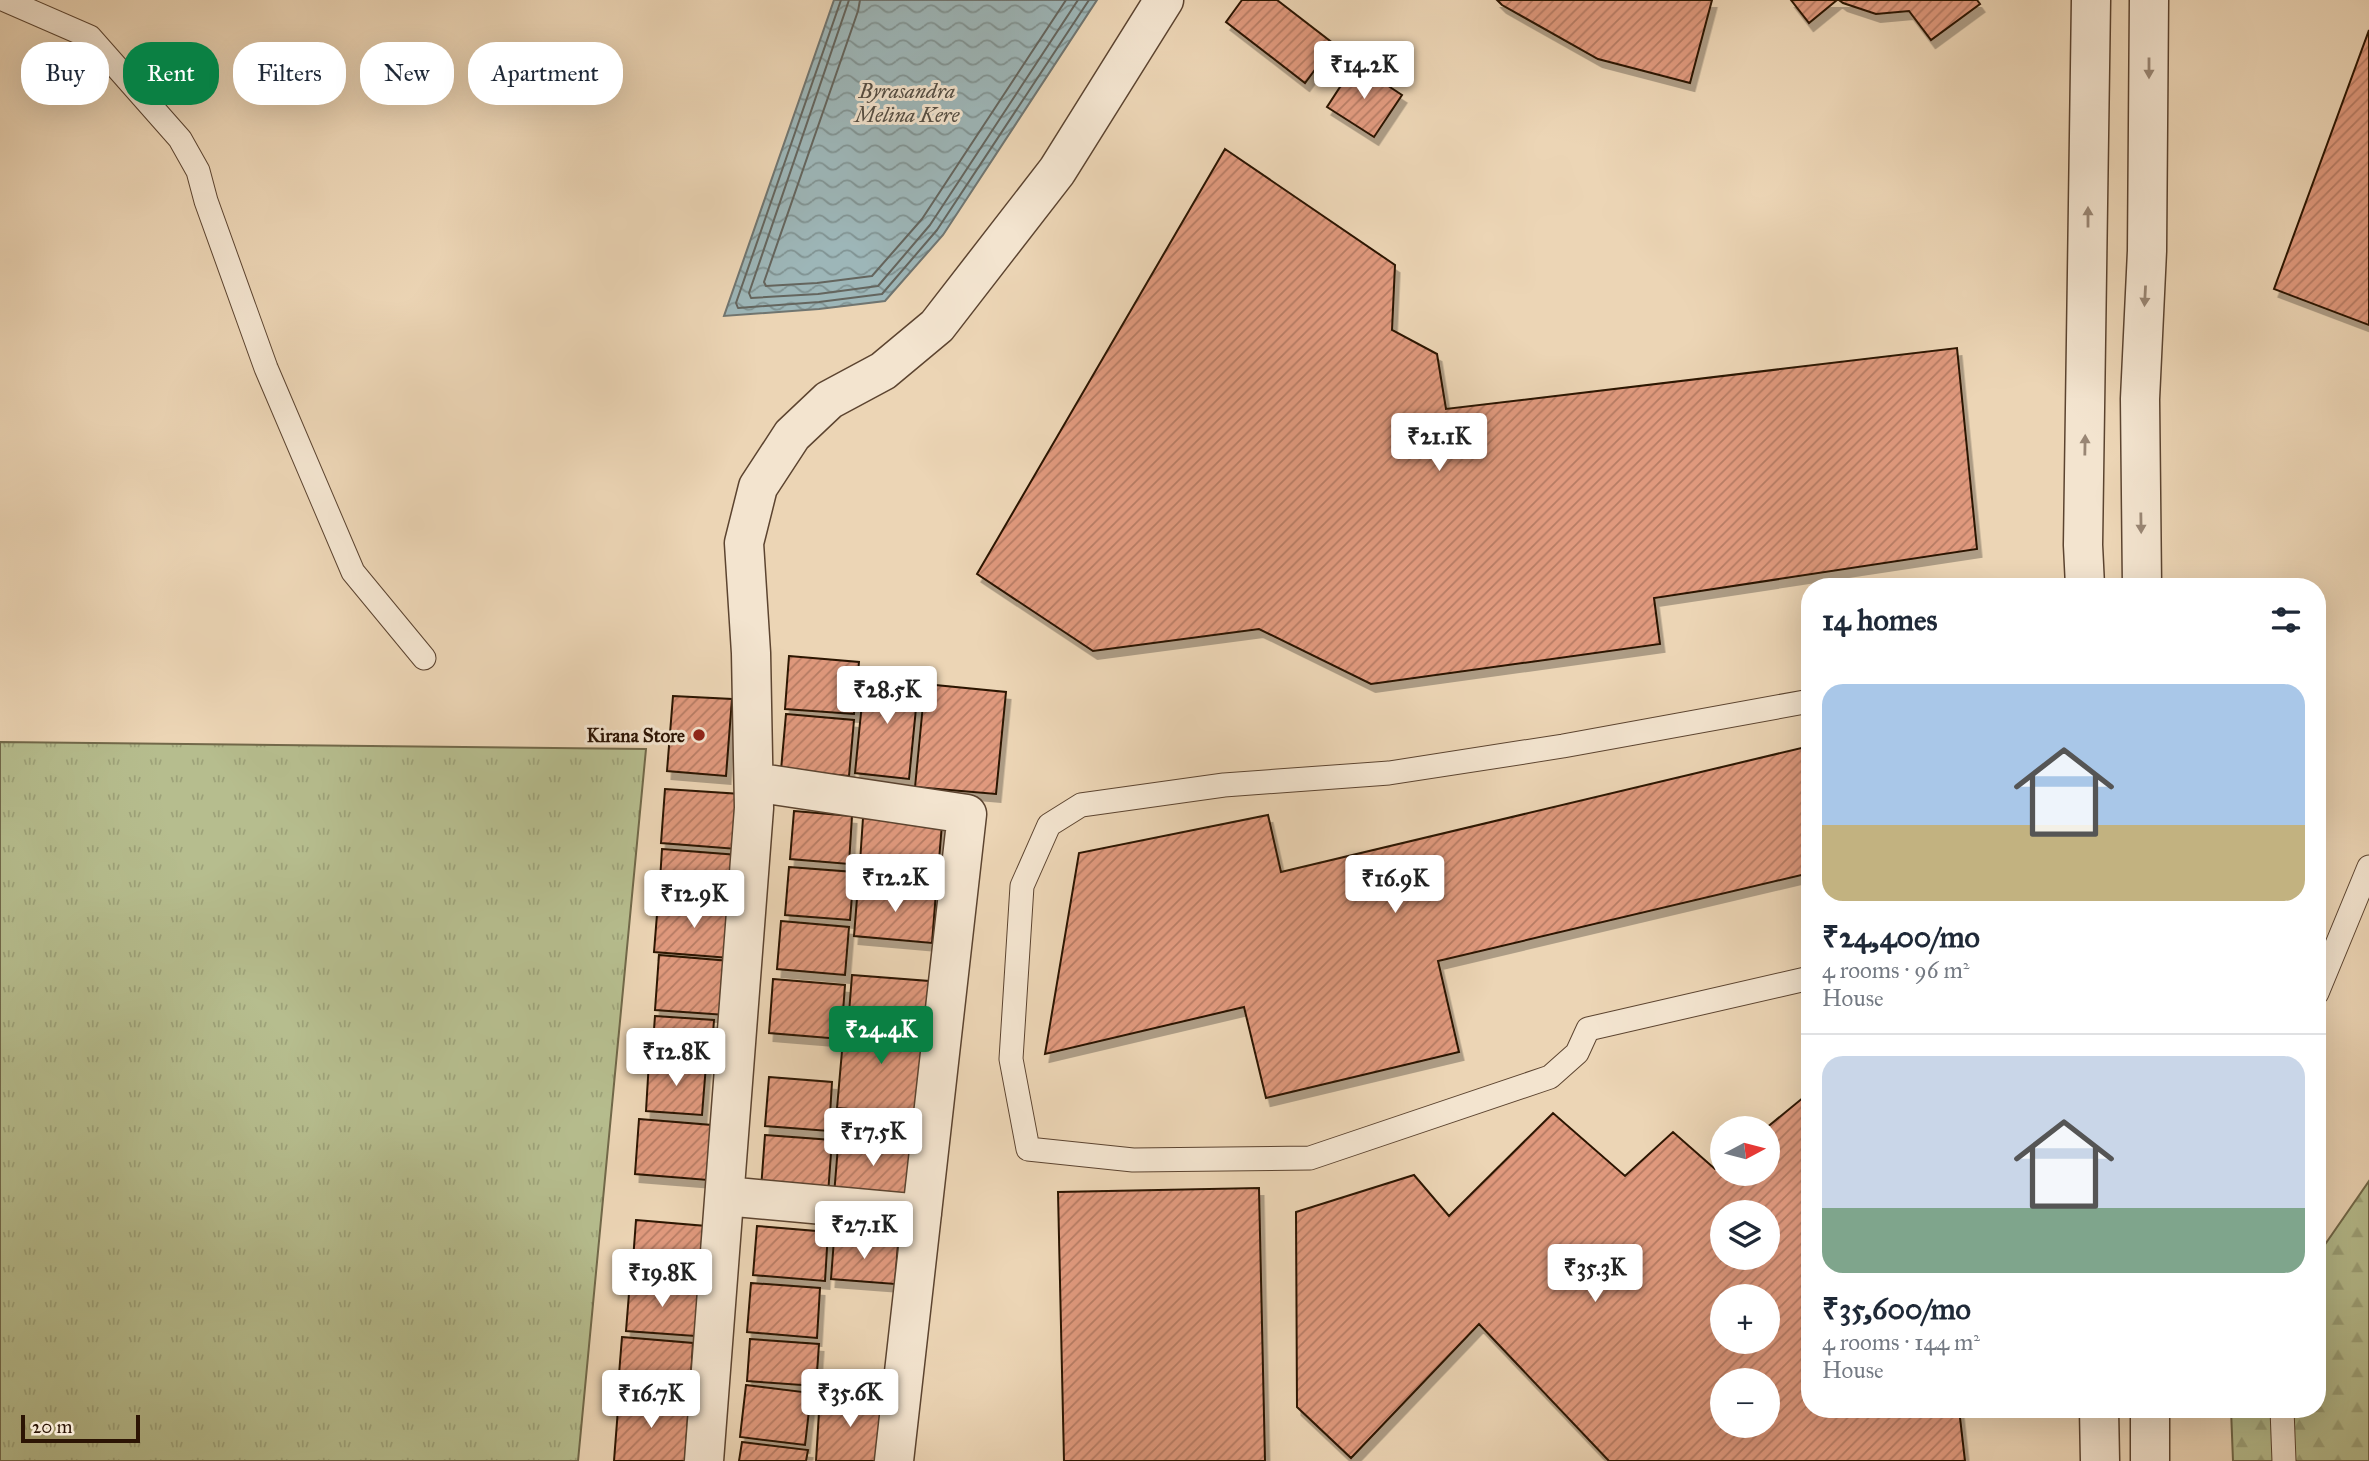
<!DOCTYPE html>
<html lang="en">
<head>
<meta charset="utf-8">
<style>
  :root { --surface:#fff; --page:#f2f2f3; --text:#1f2937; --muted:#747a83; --line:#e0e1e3; --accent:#0b8043 }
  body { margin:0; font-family:"IM FELL Great Primer",serif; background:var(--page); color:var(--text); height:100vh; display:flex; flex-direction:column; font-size:26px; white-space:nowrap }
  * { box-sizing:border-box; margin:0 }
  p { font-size:23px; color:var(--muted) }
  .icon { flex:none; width:38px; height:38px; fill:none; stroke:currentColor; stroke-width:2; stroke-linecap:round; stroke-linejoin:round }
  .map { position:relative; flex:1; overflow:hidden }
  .details { position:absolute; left:1801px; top:578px; width:525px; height:840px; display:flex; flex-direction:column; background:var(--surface); border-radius:28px; box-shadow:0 7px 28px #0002 }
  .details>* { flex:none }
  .hud { position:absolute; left:21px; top:42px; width:665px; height:63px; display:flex; gap:14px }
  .needle { width:46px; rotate:83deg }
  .buttons { position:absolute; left:1710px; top:1116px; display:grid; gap:14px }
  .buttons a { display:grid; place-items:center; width:70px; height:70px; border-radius:50%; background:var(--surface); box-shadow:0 7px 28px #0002; font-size:35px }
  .scale { position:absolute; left:21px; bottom:18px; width:119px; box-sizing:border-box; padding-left:7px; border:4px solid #2c1404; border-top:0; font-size:19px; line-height:24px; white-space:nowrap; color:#2c1404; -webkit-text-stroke:5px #f3e4cf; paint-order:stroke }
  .price { position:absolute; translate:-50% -60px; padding:0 16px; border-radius:7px; background:#fff; color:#222; font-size:23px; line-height:46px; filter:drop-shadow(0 2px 4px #0008) }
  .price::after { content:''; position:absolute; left:50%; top:42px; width:21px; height:16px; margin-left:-10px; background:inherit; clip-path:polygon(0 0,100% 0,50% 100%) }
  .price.selected { background:var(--accent); color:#fff }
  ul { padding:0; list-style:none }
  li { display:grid; align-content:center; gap:14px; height:371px; padding:0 21px }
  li+li { border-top:2px solid var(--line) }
  li span { display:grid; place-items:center; height:217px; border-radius:21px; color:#555 }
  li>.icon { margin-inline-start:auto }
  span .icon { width:126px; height:126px; fill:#fffc; stroke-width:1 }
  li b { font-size:30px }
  h2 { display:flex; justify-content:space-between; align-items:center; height:84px; padding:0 21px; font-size:30px }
  .pill { padding:0 24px; border-radius:28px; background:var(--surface); box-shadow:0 7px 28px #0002; font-size:24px; line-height:63px }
  .pill.selected { background:var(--accent); color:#fff }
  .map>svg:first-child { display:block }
</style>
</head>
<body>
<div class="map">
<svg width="2369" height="1461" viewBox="0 0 2369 1461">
  <defs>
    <pattern id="grass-tufts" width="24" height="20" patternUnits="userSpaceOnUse" patternTransform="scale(1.75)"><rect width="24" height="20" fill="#b6bd8e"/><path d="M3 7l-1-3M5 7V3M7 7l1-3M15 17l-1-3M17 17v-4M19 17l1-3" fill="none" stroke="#9da279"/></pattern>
    <pattern id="forest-firs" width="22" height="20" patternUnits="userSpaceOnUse" patternTransform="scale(1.75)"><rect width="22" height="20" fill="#b6bd8e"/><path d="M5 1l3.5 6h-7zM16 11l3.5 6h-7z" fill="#9da279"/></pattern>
    <pattern id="water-waves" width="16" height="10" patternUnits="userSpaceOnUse" patternTransform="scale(1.75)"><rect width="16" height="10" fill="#9db6b8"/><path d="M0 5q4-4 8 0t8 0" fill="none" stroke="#809393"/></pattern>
    <pattern id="building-hatch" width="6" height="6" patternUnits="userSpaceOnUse" patternTransform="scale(1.75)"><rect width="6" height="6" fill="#e0997d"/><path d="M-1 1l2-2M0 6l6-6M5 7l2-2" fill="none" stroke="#b67c64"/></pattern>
    <filter id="shadow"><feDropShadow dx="4.5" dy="8" stdDeviation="0" flood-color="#0004"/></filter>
  </defs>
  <rect width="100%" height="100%" fill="#ecd5b5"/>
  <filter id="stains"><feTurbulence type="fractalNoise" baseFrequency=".00286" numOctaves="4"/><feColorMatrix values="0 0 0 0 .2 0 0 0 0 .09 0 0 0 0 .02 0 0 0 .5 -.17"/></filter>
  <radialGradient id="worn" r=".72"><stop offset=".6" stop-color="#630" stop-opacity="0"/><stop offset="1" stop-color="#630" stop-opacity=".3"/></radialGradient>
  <!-- grass -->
  <path fill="url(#grass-tufts)" stroke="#716849" stroke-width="2" d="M0,742L646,749L578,1461H0Z"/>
  <!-- forest -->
  <path fill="url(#forest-firs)" stroke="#716849" stroke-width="2" d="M2369,1181V1461H2233L2231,1409H2317V1256Z"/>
  <!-- water -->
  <path fill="url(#water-waves)" stroke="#707570" stroke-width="2" d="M834,0H1097L943,235L885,301L819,309L724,316Z"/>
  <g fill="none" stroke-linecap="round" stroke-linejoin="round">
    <!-- shore -->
    <path stroke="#64655e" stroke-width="2" d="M841,0L736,303L738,308L819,302L882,294L937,230L1089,0
      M849,0L749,293L751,298L818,294L878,286L930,225L1078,0
      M860,0L858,11L764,282L766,286L817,283L872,276L922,219L1066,0"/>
  </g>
  <!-- building -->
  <path fill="url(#building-hatch)" stroke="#2c1404" stroke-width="2" fill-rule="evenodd" filter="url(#shadow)" d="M1242,0H1277L1334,44L1305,83L1226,22Z
    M1497,0H1712L1690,83L1598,59L1502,5Z
    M1791,0H1837L1809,23Z
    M1839,0H1977L1980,4L1931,40L1909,11L1876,14L1843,3Z
    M2369,30V325L2274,289Z
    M1355,64L1402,95L1374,137L1327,107Z
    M1225,149L1395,265L1392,330L1437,354L1446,409L1957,348L1977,549L1654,598L1660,644L1371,684L1259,629L1093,651L977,574Z
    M789,656L859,662L854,714L785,709Z
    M865,673L919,678L909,779L855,773Z
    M925,684L1006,692L996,794L915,787Z
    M673,696L732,699L726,776L667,771Z
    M786,714L854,720L849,776L781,770Z
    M1810,746V873L1438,961L1459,1052L1266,1098L1244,1007L1045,1054L1079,853L1268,815L1281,872Z
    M665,789L741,794L737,849L661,843Z
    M794,811L852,816L849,864L790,859Z
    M863,818L942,824L937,884L859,877Z
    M662,849L738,855L735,902L659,896Z
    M789,867L854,872L850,920L785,915Z
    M858,886L936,892L932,943L854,936Z
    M658,902L734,908L730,958L654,952Z
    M781,921L849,927L845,975L777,969Z
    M659,955L730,961L726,1015L655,1010Z
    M852,975L929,981L925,1019L849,1013Z
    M773,979L845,985L841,1039L769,1033Z
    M655,1016L714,1020L711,1060L652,1056Z
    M845,1017L925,1024L917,1115L837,1108Z
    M649,1061L706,1065L702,1115L646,1111Z
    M769,1077L832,1082L829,1131L765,1126Z
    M1810,1092V1409H1959L1965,1461H1609L1479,1324L1351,1458L1297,1407L1296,1212L1414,1175L1449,1216L1553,1113L1625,1176L1673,1132L1715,1169L1722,1164V1174H1768V1129H1765ZM1722,1213H1768V1258H1722ZM1722,1297H1768V1342H1722ZM1722,1381H1768V1426H1722Z
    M639,1119L712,1125L708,1180L635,1174Z
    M839,1134L912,1140L908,1201L834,1195Z
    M765,1135L832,1140L828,1194L761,1189Z
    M1259,1188L1265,1461H1064L1058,1192Z
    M636,1220L706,1226L702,1280L632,1274Z
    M757,1226L828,1232L825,1281L753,1275Z
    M834,1239L898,1244L895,1284L831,1279Z
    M630,1281L699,1287L695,1336L626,1331Z
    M751,1283L820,1288L817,1338L747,1332Z
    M622,1337L693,1343L690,1393L618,1387Z
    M750,1339L819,1344L816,1386L747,1381Z
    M746,1385L811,1393L805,1445L740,1437Z
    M619,1396L689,1402L685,1461H614Z
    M820,1396L885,1399L881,1461H816Z
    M742,1442L808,1450L806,1461H739Z"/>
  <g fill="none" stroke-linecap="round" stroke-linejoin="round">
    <!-- service casing -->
    <g stroke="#5c4430" stroke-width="25">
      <path id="service" d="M5,0L90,37L180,139L198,171L206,201L266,368L353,572L424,658
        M1810,701L1563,746L1389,773L1224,785L1081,805L1049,825L1022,886L1011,1059L1028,1149L1133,1160L1310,1158L1550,1077L1577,1053L1588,1029L1810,978
        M2317,993L2369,867
        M2282,1409L2284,1461"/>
    </g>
    <!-- minor casing -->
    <g stroke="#5c4430" stroke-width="41">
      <path id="minor" d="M2085,586L2083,545L2091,0
        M2142,586L2140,399L2147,251L2149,0
        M754,782L967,814L894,1461
        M725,1196L922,1214
        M2099,1409L2100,1461
        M704,1461L754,808L751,653L744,543L758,487L792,435L829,400L883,371L937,326L1057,171L1164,0
        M2150,1461V1409"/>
    </g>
    <!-- service -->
    <use href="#service" stroke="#f3e4cf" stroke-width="23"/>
    <!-- minor -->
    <use href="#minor" stroke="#f3e4cf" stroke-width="38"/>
  </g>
  <!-- one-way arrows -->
  <defs><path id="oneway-solid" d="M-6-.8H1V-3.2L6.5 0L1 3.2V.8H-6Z" transform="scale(1.75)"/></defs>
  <g fill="#998674">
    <use href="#oneway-solid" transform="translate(2149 68) rotate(90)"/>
    <use href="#oneway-solid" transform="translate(2088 217) rotate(-90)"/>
    <use href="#oneway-solid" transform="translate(2145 296) rotate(93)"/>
    <use href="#oneway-solid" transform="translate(2085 445) rotate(-89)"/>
    <use href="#oneway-solid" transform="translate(2141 523) rotate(89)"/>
  </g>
  <!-- markers -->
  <circle fill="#8f2418" stroke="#f3e4cf" stroke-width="2.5" cx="699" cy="735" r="7"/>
  <g text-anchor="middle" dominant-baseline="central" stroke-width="6" stroke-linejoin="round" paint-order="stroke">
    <!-- poi labels -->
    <g font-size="19" font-weight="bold" fill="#2c1404" stroke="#f3e4cf" text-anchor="end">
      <text x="685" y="735">Kirana Store</text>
    </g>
    <!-- water labels -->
    <g font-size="21" font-style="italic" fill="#544d43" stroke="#f3e4cf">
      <text x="907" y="91">Byrasandra<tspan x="907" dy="24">Melina Kere</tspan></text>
    </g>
  </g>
  <rect width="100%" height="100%" filter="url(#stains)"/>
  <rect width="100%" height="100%" fill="url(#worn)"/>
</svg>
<div class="buttons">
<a><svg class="needle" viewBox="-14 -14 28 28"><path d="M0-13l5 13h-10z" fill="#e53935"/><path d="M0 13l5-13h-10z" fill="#747a83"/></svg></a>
<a><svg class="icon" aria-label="layers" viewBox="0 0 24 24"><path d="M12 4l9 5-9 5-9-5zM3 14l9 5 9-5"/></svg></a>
<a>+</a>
<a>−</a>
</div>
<div class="scale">20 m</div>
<b class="price" style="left:1364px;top:101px">₹14.2K</b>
<b class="price" style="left:1439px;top:473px">₹21.1K</b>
<b class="price" style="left:887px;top:726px">₹28.5K</b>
<b class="price" style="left:895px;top:914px">₹12.2K</b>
<b class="price" style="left:1395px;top:915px">₹16.9K</b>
<b class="price" style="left:694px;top:930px">₹12.9K</b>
<b class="price selected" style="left:881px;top:1066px">₹24.4K</b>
<b class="price" style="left:676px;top:1088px">₹12.8K</b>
<b class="price" style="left:873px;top:1168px">₹17.5K</b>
<b class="price" style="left:864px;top:1261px">₹27.1K</b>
<b class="price" style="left:1595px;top:1304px">₹35.3K</b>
<b class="price" style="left:662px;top:1309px">₹19.8K</b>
<b class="price" style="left:850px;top:1429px">₹35.6K</b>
<b class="price" style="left:651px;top:1430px">₹16.7K</b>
<div class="hud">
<a class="pill">Buy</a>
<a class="pill selected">Rent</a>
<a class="pill">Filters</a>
<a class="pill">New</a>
<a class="pill">Apartment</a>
</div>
<section class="details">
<h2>14 homes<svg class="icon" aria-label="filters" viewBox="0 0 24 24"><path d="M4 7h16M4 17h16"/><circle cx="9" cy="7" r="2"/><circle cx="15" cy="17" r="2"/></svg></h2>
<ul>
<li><span style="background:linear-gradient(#a9c7e8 65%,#c2b280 0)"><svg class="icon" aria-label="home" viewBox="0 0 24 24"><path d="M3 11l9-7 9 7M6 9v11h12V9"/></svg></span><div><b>₹24,400/mo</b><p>4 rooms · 96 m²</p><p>House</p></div></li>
<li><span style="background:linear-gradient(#c9d6e8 70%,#7fa58c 0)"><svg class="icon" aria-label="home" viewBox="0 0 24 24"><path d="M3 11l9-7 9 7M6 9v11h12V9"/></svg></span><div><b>₹35,600/mo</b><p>4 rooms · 144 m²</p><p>House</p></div></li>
</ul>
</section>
</div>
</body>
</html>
